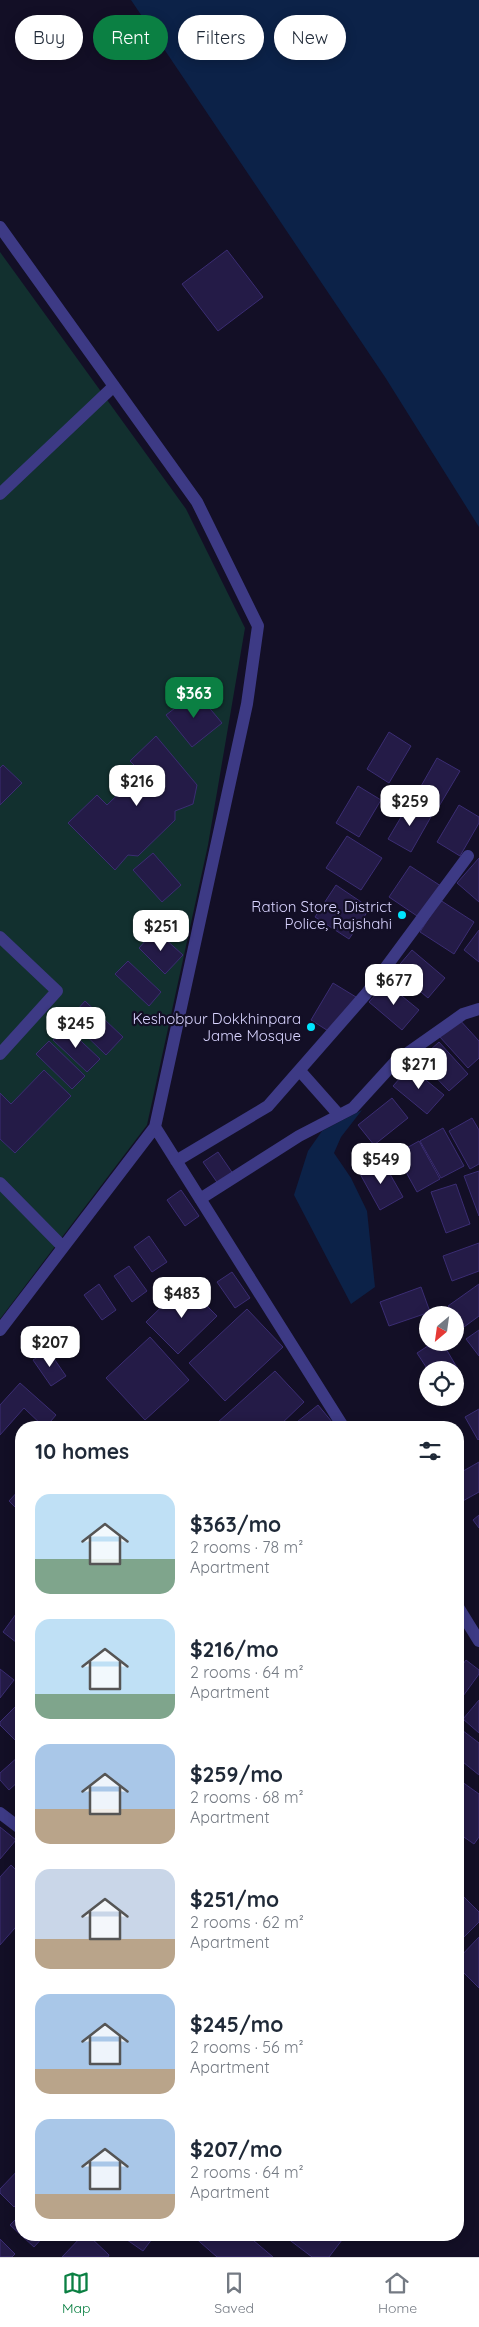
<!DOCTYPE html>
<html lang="en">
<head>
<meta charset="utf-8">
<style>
  :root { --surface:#fff; --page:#f6f6f7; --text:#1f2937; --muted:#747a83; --line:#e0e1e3; --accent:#0b8043 }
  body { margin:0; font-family:Quicksand,sans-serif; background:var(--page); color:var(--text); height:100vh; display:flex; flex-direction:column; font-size:19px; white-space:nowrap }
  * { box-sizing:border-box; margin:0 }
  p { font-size:16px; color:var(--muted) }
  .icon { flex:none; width:28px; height:28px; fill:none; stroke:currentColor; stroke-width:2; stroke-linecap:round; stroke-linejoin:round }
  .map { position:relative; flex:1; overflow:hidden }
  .sheet { position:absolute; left:15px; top:1421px; width:449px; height:820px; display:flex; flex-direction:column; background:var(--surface); border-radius:20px; box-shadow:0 2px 12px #0003 }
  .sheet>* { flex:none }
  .hud { position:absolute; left:15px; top:15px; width:450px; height:45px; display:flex; gap:10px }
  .needle { width:32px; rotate:209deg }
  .tools { position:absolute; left:419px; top:1306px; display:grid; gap:10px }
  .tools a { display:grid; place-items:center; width:45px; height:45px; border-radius:50%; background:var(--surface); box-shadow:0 2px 12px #0003; font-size:25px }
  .price { position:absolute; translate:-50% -42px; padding:0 11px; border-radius:10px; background:#fff; color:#222; font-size:16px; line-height:32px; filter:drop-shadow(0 1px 2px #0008) }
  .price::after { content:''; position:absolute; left:50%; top:30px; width:15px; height:11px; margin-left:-8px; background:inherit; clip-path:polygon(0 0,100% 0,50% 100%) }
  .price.selected { background:var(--accent); color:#fff }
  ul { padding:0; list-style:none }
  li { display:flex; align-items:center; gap:15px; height:125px; padding:0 20px }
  li span { display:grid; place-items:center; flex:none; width:140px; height:100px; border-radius:15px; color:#555 }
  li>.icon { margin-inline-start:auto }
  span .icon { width:60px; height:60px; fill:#fffc; stroke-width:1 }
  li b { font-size:21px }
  h2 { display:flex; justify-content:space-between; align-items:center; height:60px; padding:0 20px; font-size:21px }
  .tag { padding:0 18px; border-radius:22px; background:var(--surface); box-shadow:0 2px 12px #0003; font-size:18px; line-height:45px }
  .tag.selected { background:var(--accent); color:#fff }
  .tabs { display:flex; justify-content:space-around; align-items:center; height:70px; border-top:1px solid var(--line); background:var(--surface); font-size:14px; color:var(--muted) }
  .tabs a { display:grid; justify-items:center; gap:2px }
  .tabs .selected { color:var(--accent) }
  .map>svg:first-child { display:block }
</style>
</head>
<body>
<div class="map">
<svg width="479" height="2257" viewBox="0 0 479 2257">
  <rect width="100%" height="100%" fill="#130f26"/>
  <!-- green -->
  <path fill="#12302f" d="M0,252L186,509L245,628L208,845L147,1125L0,1319Z"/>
  <!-- water -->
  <path fill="#0c2248" d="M131,0H479V527L385,377Z
    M362,1110L341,1137L334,1153L351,1178L367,1211L375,1287L351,1304L294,1195L308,1151L322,1131Z"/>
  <!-- building -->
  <path fill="#241b47" stroke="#3b2d73" d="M227,250L263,297L218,331L182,284Z
    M196,692L222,723L192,747L166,715Z
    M389,732L411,746L389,783L367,769Z
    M156,736L197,785L193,804L175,811V820L138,856L128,855L115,870L68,823L97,795L107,805L141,772L130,761Z
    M437,758L460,771L438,808L416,795Z
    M3,765L22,783L0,805V768Z
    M358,786L381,800L359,837L336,823Z
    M410,802L432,815L411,852L388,839Z
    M459,805L479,817V823L460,856L437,842Z
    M347,836L382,858L361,890L326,868Z
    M153,853L181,885L162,902L133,870Z
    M479,858V902L457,883Z
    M410,866L444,888L423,920L389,897Z
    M336,885L370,908L349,939L315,917Z
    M440,900L474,922L454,954L420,932Z
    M155,930L183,955L165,974L139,948Z
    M479,930V962L464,950Z
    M412,950L445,978L428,998L395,970Z
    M128,961L161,992L149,1006L115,974Z
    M333,983L356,997L333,1034L311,1020Z
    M386,983L419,1010L402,1030L369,1002Z
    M85,1001L123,1037L106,1055L69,1019Z
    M458,1018L479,1041V1058L468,1068L439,1036Z
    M66,1027L100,1059L87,1072L53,1040Z
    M49,1041L85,1076L72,1089L36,1054Z
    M439,1042L468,1074L449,1091L419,1060Z
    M410,1067L444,1095L427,1114L393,1086Z
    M44,1070L71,1096L15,1153L0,1139V1093L11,1104Z
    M392,1098L408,1118L374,1145L358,1125Z
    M472,1118L479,1130V1164L470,1169L449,1131Z
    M443,1128L464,1166L441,1178L420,1141Z
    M419,1141L440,1179L417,1192L396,1154Z
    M218,1152L236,1178L221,1188L203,1162Z
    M382,1160L403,1197L380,1210L359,1172Z
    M479,1171V1216L464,1176Z
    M456,1184L470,1224L446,1233L431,1192Z
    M181,1190L199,1216L185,1226L167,1200Z
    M149,1236L167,1262L152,1272L134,1247Z
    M479,1243V1271L452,1281L443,1256Z
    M129,1266L147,1291L132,1302L114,1276Z
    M232,1272L250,1298L235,1308L217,1282Z
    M99,1284L116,1310L102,1320L84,1295Z
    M185,1284L217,1316L178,1354L146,1322Z
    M479,1284V1316L464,1327L448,1306Z
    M421,1287L430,1312L389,1326L380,1302Z
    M247,1309L283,1347L225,1401L189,1363Z
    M479,1330V1356L466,1339Z
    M150,1337L189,1380L145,1420L106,1378Z
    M434,1342H442L462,1376L455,1380V1370H428L417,1353Z
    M48,1350L66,1376L51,1386L33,1360Z
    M275,1371L304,1402L277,1428H222L217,1423Z
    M20,1383L56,1415L45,1428L24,1408L0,1435V1405Z
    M318,1405L337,1428H293L292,1426Z
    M479,1409V1439L478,1440L465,1417Z
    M479,1462V1492L461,1502L458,1496V1474Z
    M21,1488V1513L9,1501Z
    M479,1515V1528L473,1520Z
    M21,1607V1646L3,1632Z
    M466,1660L479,1670V1674L458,1703V1671Z
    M0,1669L14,1680L0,1698Z
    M479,1700V1733L463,1719Z
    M21,1701V1746L0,1725V1722Z
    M458,1727L479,1743V1775L458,1758Z
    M19,1756L21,1758V1779L9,1790L0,1780V1773Z
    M458,1779L479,1794V1837L474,1844L458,1833Z
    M0,1827L16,1840L0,1859Z
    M11,1865L21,1875V1921L0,1945V1877Z
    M458,1891L479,1912V1922L458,1943Z
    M479,1937V1988L458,1967V1959Z
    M21,2167V2199L14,2207L0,2193V2189Z
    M21,2214V2235H45L34,2247L10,2225Z
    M83,2235H88L109,2255L108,2257H62Z
    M120,2235H155L143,2251Z
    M192,2235H247L273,2257H217Z
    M283,2235H344L345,2236L329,2257H312Z
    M0,2239L15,2254L12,2257H0Z"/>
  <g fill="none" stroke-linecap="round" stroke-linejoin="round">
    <!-- street -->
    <path stroke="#3d3a85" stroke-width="12" d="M0,227L197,502L258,626L247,704L155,1127L0,1330
      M0,494L114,386
      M0,937L57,991L0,1054
      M300,1071L339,1115
      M155,1127L344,1428
      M176,1161L268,1106L366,994L468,856
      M0,1183L63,1247
      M200,1199L299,1136L353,1108L395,1062L463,1014L479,1009
      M458,1607L479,1641
      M0,1813L21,1829"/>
  </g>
  <!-- markers -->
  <g fill="#00e5ff" stroke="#130f26" stroke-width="2">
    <circle cx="402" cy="915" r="5"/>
    <circle cx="311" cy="1027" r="5"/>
  </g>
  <g text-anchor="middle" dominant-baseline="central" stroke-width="4.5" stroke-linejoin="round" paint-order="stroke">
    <!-- poi labels -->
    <g font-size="15" fill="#d9d4ff" stroke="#130f26" text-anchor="end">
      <text x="392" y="906">Ration Store, District<tspan x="392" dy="17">Police, Rajshahi</tspan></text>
      <text x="301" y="1018">Keshobpur Dokkhinpara<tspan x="301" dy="17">Jame Mosque</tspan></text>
    </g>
  </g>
</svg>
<div class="tools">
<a><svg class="needle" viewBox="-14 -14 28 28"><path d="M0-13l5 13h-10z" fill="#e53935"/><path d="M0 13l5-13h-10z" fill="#747a83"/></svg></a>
<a><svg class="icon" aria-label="locate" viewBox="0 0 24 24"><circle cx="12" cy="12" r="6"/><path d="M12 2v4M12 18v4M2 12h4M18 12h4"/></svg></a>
</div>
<b class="price selected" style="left:194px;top:719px">$363</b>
<b class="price" style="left:137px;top:807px">$216</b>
<b class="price" style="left:410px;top:827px">$259</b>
<b class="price" style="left:161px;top:952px">$251</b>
<b class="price" style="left:394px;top:1006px">$677</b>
<b class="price" style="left:76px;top:1049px">$245</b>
<b class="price" style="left:419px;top:1090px">$271</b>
<b class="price" style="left:381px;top:1185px">$549</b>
<b class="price" style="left:182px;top:1319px">$483</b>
<b class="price" style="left:50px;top:1368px">$207</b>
<div class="hud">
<a class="tag">Buy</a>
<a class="tag selected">Rent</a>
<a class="tag">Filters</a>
<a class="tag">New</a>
</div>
<section class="sheet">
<h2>10 homes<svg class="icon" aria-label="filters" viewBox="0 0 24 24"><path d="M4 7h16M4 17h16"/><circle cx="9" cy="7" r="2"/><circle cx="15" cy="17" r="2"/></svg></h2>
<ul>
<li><span style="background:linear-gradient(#bfe0f5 65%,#7fa58c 0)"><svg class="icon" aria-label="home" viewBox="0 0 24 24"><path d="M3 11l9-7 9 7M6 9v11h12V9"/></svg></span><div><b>$363/mo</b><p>2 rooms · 78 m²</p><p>Apartment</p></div></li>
<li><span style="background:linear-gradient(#bfe0f5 75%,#7fa58c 0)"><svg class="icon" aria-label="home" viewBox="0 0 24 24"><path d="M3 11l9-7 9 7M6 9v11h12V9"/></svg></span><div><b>$216/mo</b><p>2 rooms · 64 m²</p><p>Apartment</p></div></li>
<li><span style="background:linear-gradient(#a9c7e8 65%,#b9a48a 0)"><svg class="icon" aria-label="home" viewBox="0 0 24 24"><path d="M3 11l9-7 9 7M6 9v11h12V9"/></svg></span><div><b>$259/mo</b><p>2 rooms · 68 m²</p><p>Apartment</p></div></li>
<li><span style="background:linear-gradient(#c9d6e8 70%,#b9a48a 0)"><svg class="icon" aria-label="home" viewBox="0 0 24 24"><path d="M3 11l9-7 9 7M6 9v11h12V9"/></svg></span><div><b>$251/mo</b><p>2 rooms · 62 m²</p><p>Apartment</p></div></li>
<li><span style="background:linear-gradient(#a9c7e8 75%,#b9a48a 0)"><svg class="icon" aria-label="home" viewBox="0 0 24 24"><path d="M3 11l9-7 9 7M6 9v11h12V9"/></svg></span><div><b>$245/mo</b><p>2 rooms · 56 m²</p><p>Apartment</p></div></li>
<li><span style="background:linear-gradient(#a9c7e8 75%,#b9a48a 0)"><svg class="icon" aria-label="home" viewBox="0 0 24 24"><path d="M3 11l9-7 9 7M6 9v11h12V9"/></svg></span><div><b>$207/mo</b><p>2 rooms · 64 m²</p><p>Apartment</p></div></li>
</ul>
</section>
</div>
<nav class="tabs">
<a class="selected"><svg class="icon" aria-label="map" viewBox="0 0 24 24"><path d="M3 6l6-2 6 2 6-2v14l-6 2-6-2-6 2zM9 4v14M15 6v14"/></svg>Map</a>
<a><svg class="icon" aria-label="saved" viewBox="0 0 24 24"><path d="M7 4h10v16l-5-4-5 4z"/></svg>Saved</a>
<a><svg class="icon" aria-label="home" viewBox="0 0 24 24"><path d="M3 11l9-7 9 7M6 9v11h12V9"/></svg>Home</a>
</nav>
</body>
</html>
